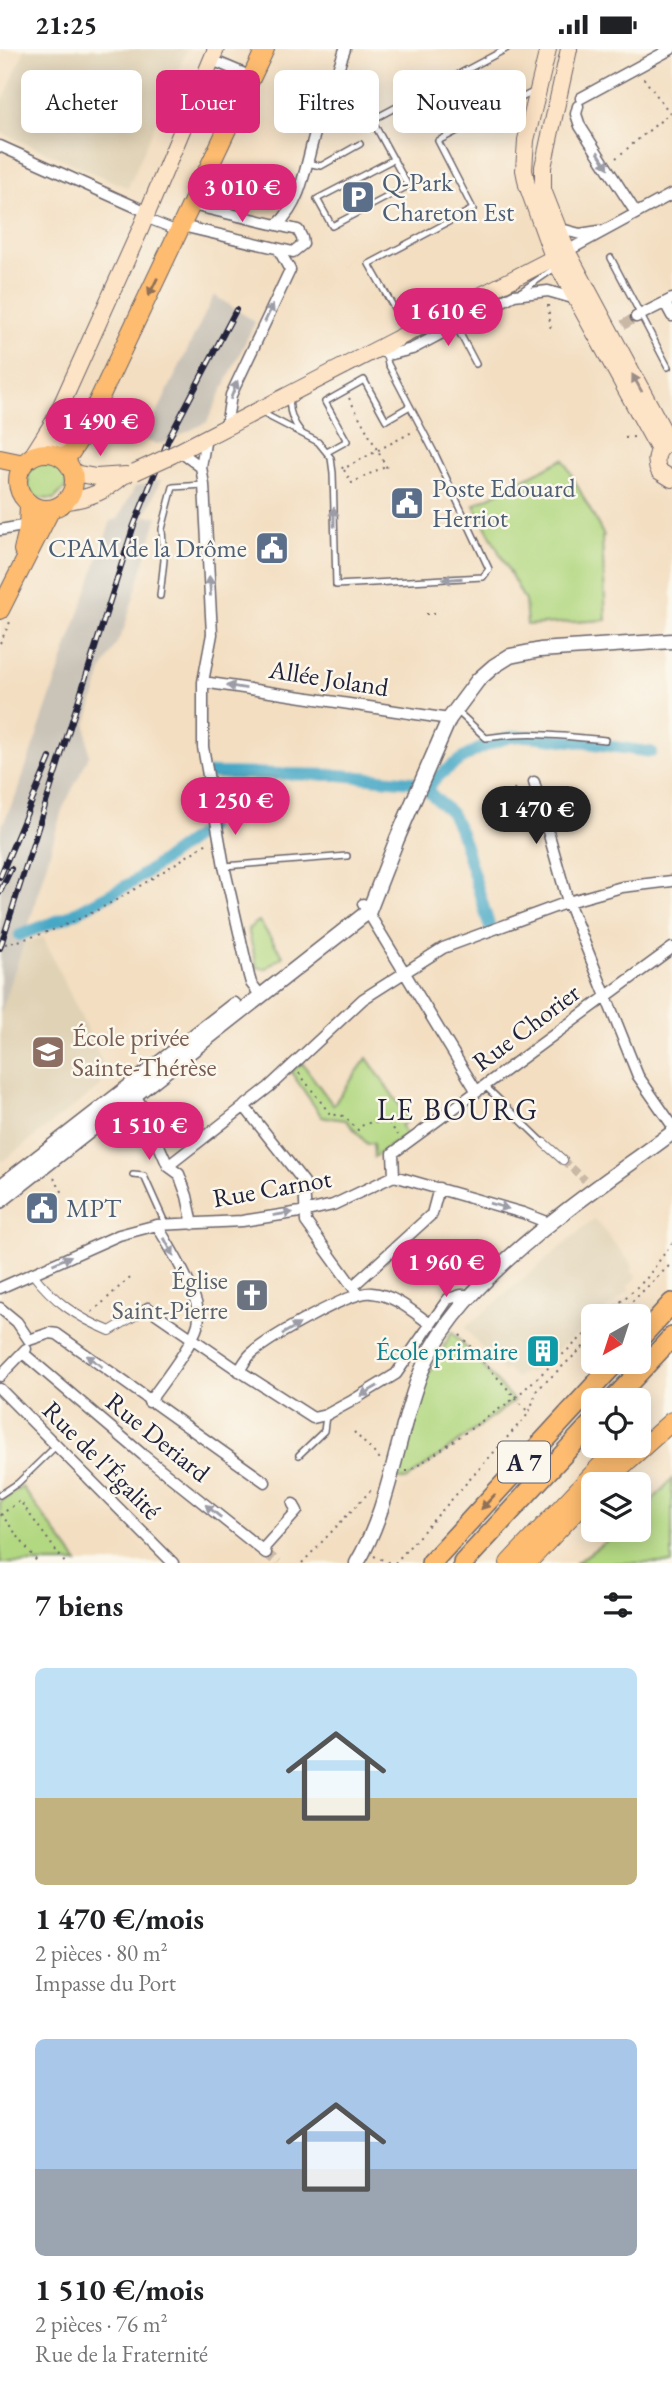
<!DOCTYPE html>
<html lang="fr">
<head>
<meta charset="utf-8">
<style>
  :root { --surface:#fff; --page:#f2f2f2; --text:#202124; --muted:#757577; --accent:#db2777 }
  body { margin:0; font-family:"EB Garamond",serif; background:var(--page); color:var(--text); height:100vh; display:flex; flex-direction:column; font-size:26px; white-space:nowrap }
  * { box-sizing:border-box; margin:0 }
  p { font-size:23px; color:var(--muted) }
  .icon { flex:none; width:38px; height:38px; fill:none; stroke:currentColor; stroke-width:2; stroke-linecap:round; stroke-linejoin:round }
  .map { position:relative; height:1514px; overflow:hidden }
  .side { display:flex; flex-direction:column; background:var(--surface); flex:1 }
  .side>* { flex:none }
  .hud { position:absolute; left:21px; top:21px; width:630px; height:63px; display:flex; gap:14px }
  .needle { width:46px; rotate:219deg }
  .tools { position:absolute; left:581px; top:1255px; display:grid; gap:14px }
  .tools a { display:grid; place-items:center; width:70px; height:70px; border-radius:10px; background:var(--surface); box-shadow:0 4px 18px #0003; font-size:35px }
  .price { position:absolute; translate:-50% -60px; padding:0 16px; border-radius:24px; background:var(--accent); color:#fff; font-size:23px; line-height:46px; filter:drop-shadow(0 2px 4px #0008) }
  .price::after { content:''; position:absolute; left:50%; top:42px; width:21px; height:16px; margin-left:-10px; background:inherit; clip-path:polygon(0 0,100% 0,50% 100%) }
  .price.current { background:#222; color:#fff }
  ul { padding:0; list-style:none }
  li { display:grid; align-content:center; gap:14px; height:371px; padding:0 35px }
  li span { display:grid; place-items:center; height:217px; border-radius:10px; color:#555 }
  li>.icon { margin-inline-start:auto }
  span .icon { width:126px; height:126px; fill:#fffc; stroke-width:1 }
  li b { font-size:30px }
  h2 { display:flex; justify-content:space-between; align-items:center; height:84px; padding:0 35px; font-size:30px }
  .chip { padding:0 24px; border-radius:10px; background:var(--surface); box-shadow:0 4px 18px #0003; font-size:24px; line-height:63px }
  .chip.current { background:var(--accent); color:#fff }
  .status { display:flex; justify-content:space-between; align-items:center; height:49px; padding:0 35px; background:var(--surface); direction:ltr }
  .status svg { height:19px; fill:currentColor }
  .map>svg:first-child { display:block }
</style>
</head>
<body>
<div class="status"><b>21:25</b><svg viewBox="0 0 49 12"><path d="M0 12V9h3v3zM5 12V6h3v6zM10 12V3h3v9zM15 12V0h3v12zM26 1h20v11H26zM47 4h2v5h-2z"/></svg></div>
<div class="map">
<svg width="672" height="1514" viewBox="0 0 672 1514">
  <rect width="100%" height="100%" fill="#fbf7ec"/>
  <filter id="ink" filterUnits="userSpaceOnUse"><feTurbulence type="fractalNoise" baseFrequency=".0143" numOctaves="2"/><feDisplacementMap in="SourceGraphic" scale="14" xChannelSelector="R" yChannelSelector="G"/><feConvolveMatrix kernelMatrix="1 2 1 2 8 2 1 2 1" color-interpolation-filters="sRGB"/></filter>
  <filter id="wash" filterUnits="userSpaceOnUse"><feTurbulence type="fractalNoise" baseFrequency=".00686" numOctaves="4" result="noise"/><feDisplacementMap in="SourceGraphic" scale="28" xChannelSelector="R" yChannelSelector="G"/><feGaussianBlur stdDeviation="1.57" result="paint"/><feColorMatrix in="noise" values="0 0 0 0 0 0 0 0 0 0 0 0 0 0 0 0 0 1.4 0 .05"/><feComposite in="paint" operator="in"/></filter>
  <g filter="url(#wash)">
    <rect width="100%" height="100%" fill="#f3dec1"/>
    <!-- built -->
    <path fill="#e0d2b5" d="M25,0H187L128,139L0,83V59Z
      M43,888L106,1021L97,1027L102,1036L3,1112L0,1111V967L24,893Z
      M594,1170L631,1214L633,1219L631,1222L637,1228L627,1237L630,1241L598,1267H593V1271L529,1325L525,1322L516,1330L507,1320L503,1323L465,1279Z"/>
    <!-- industrial -->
    <path fill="#c9c3b8" d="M214,246L255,273L207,373L164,394L156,395L144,391Z
      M161,430L145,467H158L124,580L102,622L86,676L89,707L62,761L24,893L0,967V781L17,744L111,472L118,470L135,438Z"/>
    <!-- green -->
    <path fill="#b3d882" stroke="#6a7d5e" stroke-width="2" d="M563,410L604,487L602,488L606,571L527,576L525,552L474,456Z
      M39,412L49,416H60L66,427V438L54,450L37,449L29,441L28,424Z
      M259,872L283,907L265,920L257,918L248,880Z
      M367,1009L409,1070L401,1077L406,1086L374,1108L373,1094L367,1095L346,1071L322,1068L291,1023L302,1014L333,1056Z
      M452,1283L514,1352L406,1431L394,1429L426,1330Z
      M672,1430V1514H576L622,1481L639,1480V1466Z
      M22,1438L78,1514H0V1453Z"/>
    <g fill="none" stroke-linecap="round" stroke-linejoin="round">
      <!-- canal -->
      <path stroke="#47a8c6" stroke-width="12" d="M212,724L339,726L412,733L426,740L451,764L461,784L490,879
        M426,740C445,718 478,697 507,689C522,685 540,688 555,690C587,693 619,699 651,703
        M20,886L67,868L133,833L208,779"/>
    </g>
  </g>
  <g filter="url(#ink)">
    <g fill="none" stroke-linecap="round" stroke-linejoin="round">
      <!-- pedestrian-tunnel -->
      <path stroke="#c9b8a6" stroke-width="8" stroke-dasharray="8 4" stroke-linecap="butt" d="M563,1111L585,1131"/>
      <!-- minor-tunnel -->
      <path stroke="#c9b8a6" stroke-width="10" stroke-dasharray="10 5" stroke-linecap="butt" d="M623,276L636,268
        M266,1504L278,1514"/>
      <!-- service casing -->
      <g stroke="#6b646a" stroke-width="8">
        <path id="service" d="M394,110L317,150L332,177L408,137L372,71L506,0
          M307,114L321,117L360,95
          M611,209L668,318
          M520,243L555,219
          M456,277L476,315
          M405,283L402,273L369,215L473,160L438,92L533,43
          M290,350C288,363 293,373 301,383
          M262,364L318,393L331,409L333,424L336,536L483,528L489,520L436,407L388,315L385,302
          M327,403L347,392L325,353L364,331L386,371L410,357
          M160,547L164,511L162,480L173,438L204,436
          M456,661L486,689C526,682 565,687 605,691
          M225,817L347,807
          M485,1037L544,1094
          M133,1126L144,1127L166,1176
          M299,1406L324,1382L326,1367
          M0,1446L18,1434L56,1397"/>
      </g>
      <!-- pedestrian casing -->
      <g stroke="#6b646a" stroke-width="10">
        <path id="pedestrian" d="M145,169L178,182
          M544,1094L563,1111
          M32,1224C53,1252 78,1269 110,1282L148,1259"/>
      </g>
      <!-- minor casing -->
      <g stroke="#6b646a" stroke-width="13">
        <path id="minor" d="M212,11L252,28
          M581,49L671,0
          M578,57L576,65L580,77L636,164
          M0,97L147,163
          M278,175C303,152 306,112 316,81C325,54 336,27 345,0
          M182,177L293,203L303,195L302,189L298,181L192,156
          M557,179L580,185L599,182
          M567,202L672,145
          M665,254L672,267
          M636,268L672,250
          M374,301L392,305L412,300L514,246L548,242L576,250
          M226,378L231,346L290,221L279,201
          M206,388L201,418L204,436L212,585L203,633V698L224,817L249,927L251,934L261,947
          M179,402L201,418
          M0,481L28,476
          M203,633L449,670
          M534,733L568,853L638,1027L672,1076
          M363,855L477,1043
          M133,1042L143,1060L168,1117L179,1125L187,1147L193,1175
          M244,1057L304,1133L306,1173L358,1245
          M168,1117L269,1038L363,950L443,899L568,853L622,838L672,832
          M394,1127L393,1104L672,899
          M353,1237L432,1165L439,1139
          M0,1239L119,1186L157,1176L242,1172L307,1162L333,1156L394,1127L523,1164L551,1175
          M0,1259L17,1273L29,1291
          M148,1259L235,1319L313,1369L326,1366L350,1353L396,1325L448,1250L461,1246H471
          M29,1291L50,1284L57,1285L265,1433
          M23,1304L143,1406L266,1504
          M239,1322C243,1316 246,1309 252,1304C270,1289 351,1241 372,1244C394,1246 412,1262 429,1274
          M0,1327L26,1300
          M0,1340L173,1514
          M149,1353C163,1333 192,1297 198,1275C204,1251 169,1198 157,1176
          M262,1501L297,1462L293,1455"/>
      </g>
      <!-- tertiary casing -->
      <g stroke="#6b646a" stroke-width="17">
        <path id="tertiary" d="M0,1138L234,956
          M0,1152L369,862L397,790L449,670L478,631L494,617L510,607L540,601L672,592
          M357,1514C390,1459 397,1384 421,1323C458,1228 592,1144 672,1084"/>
      </g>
      <!-- secondary casing -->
      <g stroke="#6b646a" stroke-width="18">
        <path id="secondary" d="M548,0L526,91L524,121L527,136L553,208L659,401
          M569,0L543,118V141L567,202L670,394
          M54,372L56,391L63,409
          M666,395C656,402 654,412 659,422L672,430
          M172,406L567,202
          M32,407L54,372L140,181L216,0
          M74,424L96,428L126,426
          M67,452C90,449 106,442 123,427"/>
      </g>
      <!-- primary casing -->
      <g stroke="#6b646a" stroke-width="20">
        <path id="primary" d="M18 432a28 28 0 1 1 56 0a28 28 0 1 1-56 0Z
          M63,409L71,403L82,386L265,0
          M0,410L24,415
          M23,501L28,480L29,455
          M0,561L51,460
          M602,1435L672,1372
          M509,1514L606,1411L624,1396
          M527,1514L593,1444"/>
      </g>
      <!-- motorway casing -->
      <g stroke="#6b646a" stroke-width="22">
        <path id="motorway" d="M639,1290L672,1254
          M613,1351L672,1288
          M431,1514L617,1312
          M463,1514L593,1373"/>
      </g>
      <!-- path -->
      <path stroke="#6b646a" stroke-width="2" stroke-dasharray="2 5" stroke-linecap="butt" d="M616,109L670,64L642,27
        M548,256L551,282
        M349,349L387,419
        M625,389L634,388
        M342,418L343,420L414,382
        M344,421L352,434L385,417
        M426,565H434
        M0,594L10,573
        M514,739L517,750L526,747
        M5,895C83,878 143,835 209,793
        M299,1024L330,1065L344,1067L358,1081L365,1074H389L398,1086
        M54,1129L63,1144
        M92,1263C107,1251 117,1238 132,1228
        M605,1267L646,1230L672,1194
        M617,1267L672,1214
        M460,1286L528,1363
        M354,1383L381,1411
        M406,1422H410L515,1349L593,1278
        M1,1465L38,1514
        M0,1466L20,1452L65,1514
        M374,1507L390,1514
        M302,1514L373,1439
        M395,1514L529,1364L537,1341L593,1289"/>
      <!-- service -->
      <use href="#service" stroke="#fff" stroke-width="5"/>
      <!-- pedestrian -->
      <use href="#pedestrian" stroke="#fff" stroke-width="8"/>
      <!-- minor -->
      <use href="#minor" stroke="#fff" stroke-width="10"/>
      <!-- tertiary -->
      <use href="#tertiary" stroke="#fff" stroke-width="14"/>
      <!-- secondary -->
      <use href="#secondary" stroke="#fee4c6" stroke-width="16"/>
      <!-- primary -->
      <use href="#primary" stroke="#fdbc70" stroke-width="18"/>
      <!-- motorway -->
      <use href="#motorway" stroke="#fdbc70" stroke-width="19"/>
      <!-- rail casing -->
      <g stroke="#22223b" stroke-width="6">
        <path id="rail" d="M0,828L50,709
          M0,843L11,820
          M0,899L134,476L169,389L236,261"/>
      </g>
      <!-- rail -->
      <use href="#rail" stroke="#fbf7ec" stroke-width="3.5" stroke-dasharray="10" stroke-linecap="butt"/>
      <!-- secondary-bridge casing -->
      <g stroke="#6b646a" stroke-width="18" stroke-linecap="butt">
        <path id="secondary-bridge" d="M135,423L172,406"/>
      </g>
      <!-- secondary-bridge -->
      <use href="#secondary-bridge" stroke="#fee4c6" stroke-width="16"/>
    </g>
    <!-- one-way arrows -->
    <defs><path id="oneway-solid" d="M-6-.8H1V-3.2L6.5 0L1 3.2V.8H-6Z" transform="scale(1.75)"/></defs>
    <g fill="#9c9ca7">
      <use href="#oneway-solid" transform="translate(603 111) rotate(57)"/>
      <use href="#oneway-solid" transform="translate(269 264) rotate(-65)"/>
      <use href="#oneway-solid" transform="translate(234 341) rotate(-69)"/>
      <use href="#oneway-solid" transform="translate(334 468) rotate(-91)"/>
      <use href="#oneway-solid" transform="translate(452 530) rotate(176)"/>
      <use href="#oneway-solid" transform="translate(210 537) rotate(-93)"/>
      <use href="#oneway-solid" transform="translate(236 638) rotate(-171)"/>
      <use href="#oneway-solid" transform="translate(499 1157) rotate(16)"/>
      <use href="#oneway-solid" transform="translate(283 1165) rotate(-9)"/>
      <use href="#oneway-solid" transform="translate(169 1198) rotate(62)"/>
      <use href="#oneway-solid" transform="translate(62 1211) rotate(-24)"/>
      <use href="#oneway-solid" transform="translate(291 1280) rotate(-30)"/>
      <use href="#oneway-solid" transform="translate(94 1312) rotate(-144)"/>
      <use href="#oneway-solid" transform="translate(369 1342) rotate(150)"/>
      <use href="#oneway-solid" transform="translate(213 1462) rotate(-141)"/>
    </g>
    <g fill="#906f56">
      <use href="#oneway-solid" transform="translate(153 238) rotate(116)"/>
      <use href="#oneway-solid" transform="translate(488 1453) rotate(133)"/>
    </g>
    <use fill="#9b8d87" href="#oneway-solid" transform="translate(637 334) rotate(-119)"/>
  </g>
  <!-- icons -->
  <defs>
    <g id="parking-square" transform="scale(1.75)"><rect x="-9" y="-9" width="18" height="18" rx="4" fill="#5c6f8a" stroke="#fbf7ec"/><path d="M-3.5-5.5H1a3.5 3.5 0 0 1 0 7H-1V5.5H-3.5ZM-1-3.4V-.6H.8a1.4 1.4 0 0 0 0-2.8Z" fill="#fff"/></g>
    <g id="civic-square" transform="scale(1.75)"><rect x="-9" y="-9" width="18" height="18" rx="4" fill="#5c6f8a" stroke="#fbf7ec"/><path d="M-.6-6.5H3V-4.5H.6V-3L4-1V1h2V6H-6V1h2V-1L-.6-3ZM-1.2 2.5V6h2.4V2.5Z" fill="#fff"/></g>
    <g id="school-square" transform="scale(1.75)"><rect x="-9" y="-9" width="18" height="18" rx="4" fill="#8d6e63" stroke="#fbf7ec"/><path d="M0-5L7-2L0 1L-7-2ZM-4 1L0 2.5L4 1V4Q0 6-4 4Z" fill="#fff"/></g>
    <g id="church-square" transform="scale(1.75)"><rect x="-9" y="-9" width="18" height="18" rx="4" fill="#6b7280" stroke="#fbf7ec"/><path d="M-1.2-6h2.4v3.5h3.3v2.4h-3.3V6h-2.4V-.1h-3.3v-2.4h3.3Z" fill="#fff"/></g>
    <g id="building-square" transform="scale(1.75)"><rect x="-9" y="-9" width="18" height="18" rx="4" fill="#0f9aa8" stroke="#fbf7ec"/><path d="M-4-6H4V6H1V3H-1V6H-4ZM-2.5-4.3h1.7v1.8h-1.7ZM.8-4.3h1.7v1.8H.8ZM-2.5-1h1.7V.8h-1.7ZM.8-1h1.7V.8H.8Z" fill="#fff"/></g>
  </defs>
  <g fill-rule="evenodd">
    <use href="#parking-square" x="358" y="148"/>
    <use href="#civic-square" x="407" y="454"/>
    <use href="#civic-square" x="272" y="499"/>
    <use href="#school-square" x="48" y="1003"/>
    <use href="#civic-square" x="42" y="1159"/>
    <use href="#church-square" x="252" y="1246"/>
    <use href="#building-square" x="543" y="1302"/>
  </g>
  <g text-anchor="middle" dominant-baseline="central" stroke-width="5" stroke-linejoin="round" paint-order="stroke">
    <!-- shield labels -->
    <rect fill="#fbf7ec" stroke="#636270" stroke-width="2" x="498" y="1392.5" width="52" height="41" rx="5"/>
    <g font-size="24" font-weight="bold" fill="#22223b">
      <text x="524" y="1413">A 7</text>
    </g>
    <!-- service labels -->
    <g font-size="26" fill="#4e5e75" stroke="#fbf7ec" text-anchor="start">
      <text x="382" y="133">Q-Park<tspan x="382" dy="30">Chareton Est</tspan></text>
      <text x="432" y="439">Poste Edouard<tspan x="432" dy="30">Herriot</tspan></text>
      <text x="247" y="499" text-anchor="end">CPAM de la Drôme</text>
      <text x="66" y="1159">MPT</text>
    </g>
    <!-- street labels -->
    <g font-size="26" fill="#22223b" stroke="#fbf7ec">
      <text transform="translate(329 629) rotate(9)">Allée Joland</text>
      <text transform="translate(526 978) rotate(-37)">Rue Chorier</text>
      <text transform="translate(272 1139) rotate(-10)">Rue Carnot</text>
      <text transform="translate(158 1388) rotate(39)">Rue Deriard</text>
      <text transform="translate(102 1411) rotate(45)">Rue de l'Égalité</text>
    </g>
    <!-- education labels -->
    <g font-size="26" fill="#785e54" stroke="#fbf7ec" text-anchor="start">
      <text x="72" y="988">École privée<tspan x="72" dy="30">Sainte-Thérèse</tspan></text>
    </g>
    <!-- worship labels -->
    <g font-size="26" fill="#5b616d" stroke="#fbf7ec" text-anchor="end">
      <text x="228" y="1231">Église<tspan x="228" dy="30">Saint-Pierre</tspan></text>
    </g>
    <!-- culture labels -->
    <g font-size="26" fill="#0d838f" stroke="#fbf7ec" text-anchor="end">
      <text x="518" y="1302">École primaire</text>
    </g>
    <!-- quarter labels -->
    <g font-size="30" letter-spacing="2" fill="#22223b" stroke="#fbf7ec">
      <text x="458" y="1060">LE BOURG</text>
    </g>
  </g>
</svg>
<div class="tools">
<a><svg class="needle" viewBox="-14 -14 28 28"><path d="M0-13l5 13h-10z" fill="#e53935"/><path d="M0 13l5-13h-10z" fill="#757577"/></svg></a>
<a><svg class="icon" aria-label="locate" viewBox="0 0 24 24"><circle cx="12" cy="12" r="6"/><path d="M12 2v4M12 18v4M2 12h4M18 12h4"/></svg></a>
<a><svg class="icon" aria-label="layers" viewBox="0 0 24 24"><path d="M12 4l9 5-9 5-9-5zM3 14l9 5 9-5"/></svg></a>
</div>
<b class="price" style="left:242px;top:175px">3 010 €</b>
<b class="price" style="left:448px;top:299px">1 610 €</b>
<b class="price" style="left:100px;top:409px">1 490 €</b>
<b class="price" style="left:235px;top:788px">1 250 €</b>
<b class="price current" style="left:536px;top:797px">1 470 €</b>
<b class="price" style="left:149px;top:1113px">1 510 €</b>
<b class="price" style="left:446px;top:1250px">1 960 €</b>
<div class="hud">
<a class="chip">Acheter</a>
<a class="chip current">Louer</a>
<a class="chip">Filtres</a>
<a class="chip">Nouveau</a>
</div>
</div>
<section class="side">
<h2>7 biens<svg class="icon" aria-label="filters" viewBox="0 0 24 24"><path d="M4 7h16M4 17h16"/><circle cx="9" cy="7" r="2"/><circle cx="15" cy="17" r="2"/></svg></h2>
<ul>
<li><span style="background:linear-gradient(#bfe0f5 60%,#c2b280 0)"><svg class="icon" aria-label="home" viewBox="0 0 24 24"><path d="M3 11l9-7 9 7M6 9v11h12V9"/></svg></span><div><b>1 470 €/mois</b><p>2 pièces · 80 m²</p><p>Impasse du Port</p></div></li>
<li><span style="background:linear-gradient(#a9c7e8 60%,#9aa5b1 0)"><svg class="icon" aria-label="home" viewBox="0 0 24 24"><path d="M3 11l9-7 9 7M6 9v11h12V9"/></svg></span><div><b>1 510 €/mois</b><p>2 pièces · 76 m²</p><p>Rue de la Fraternité</p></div></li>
</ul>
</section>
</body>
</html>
